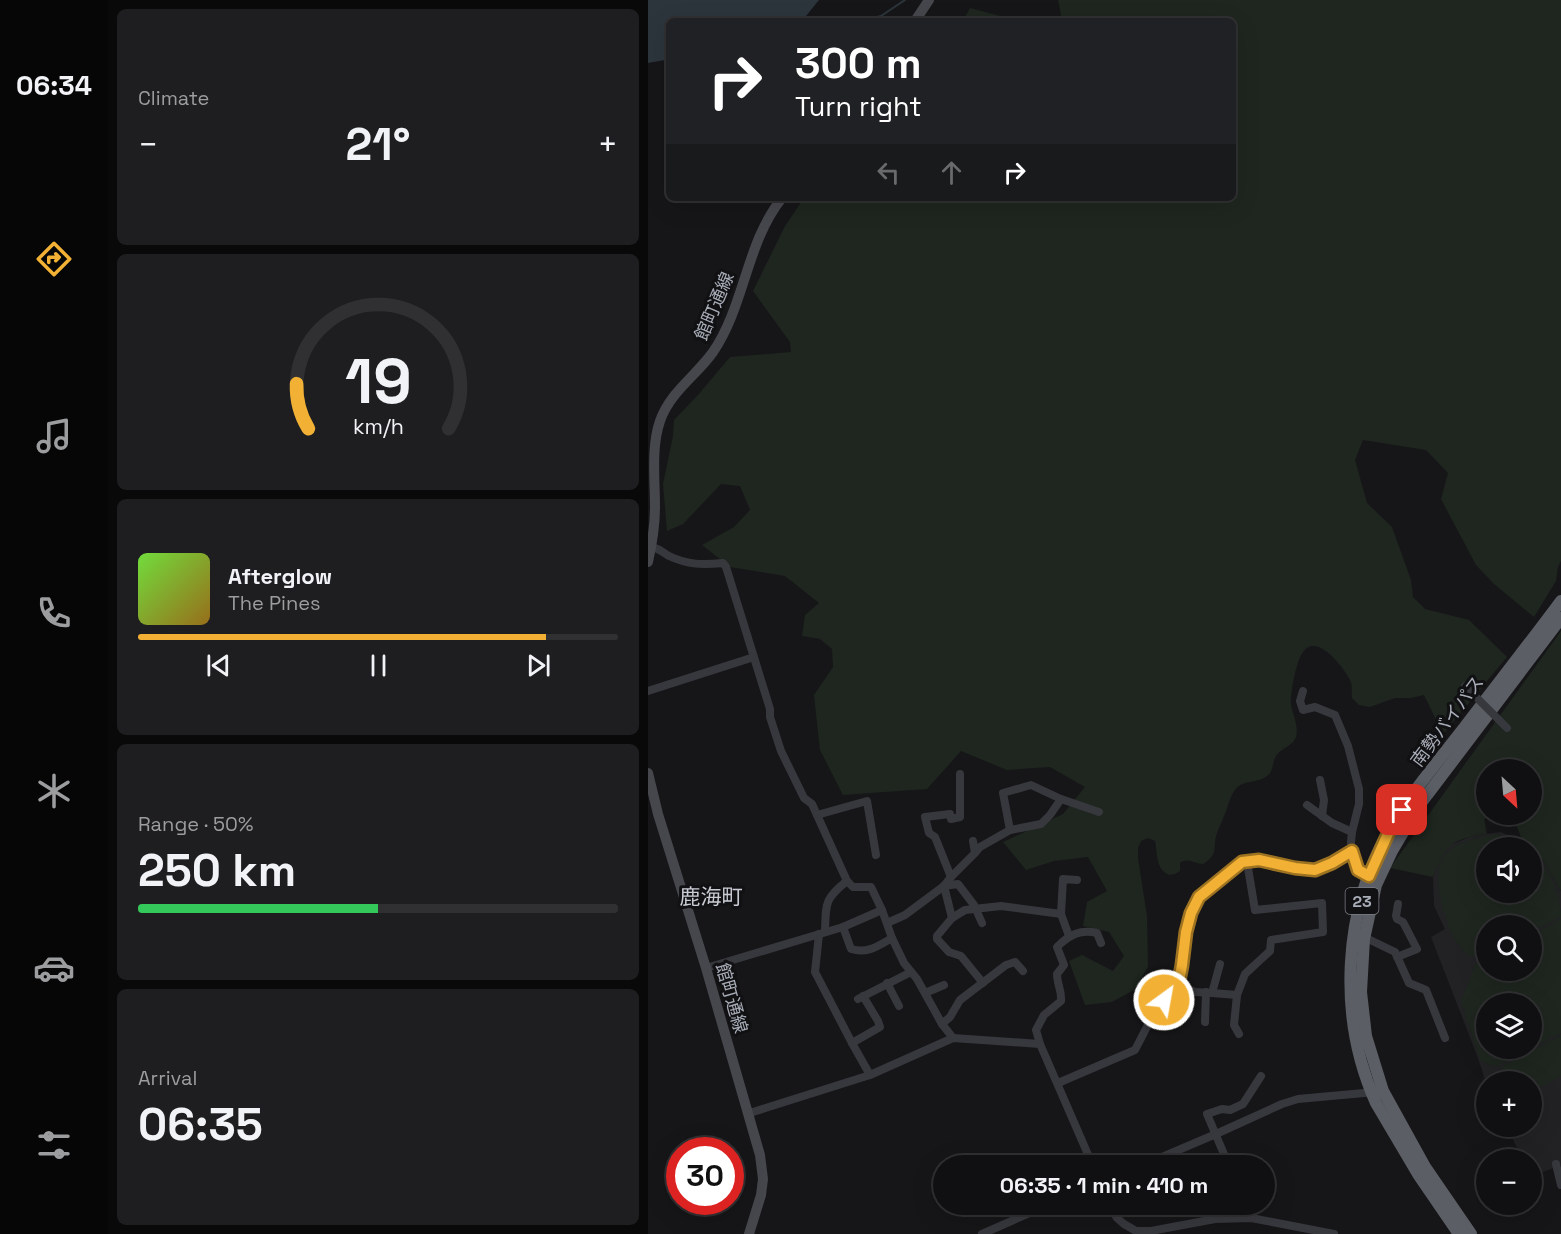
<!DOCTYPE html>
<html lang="en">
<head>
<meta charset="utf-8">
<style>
  :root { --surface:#101012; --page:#1e1e20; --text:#f1f3f6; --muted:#9c9d9f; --line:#303032; --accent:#f2b134 }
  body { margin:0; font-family:"Space Grotesk","Noto Sans JP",sans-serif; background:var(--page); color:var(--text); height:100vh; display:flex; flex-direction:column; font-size:22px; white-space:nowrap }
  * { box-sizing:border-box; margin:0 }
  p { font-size:20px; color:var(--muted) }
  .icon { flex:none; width:33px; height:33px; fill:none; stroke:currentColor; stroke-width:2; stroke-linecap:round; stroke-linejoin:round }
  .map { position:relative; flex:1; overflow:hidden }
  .side { display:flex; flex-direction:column; gap:9px; padding:9px; background:#09090a; width:540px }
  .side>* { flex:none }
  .top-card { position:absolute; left:18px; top:18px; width:570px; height:183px; border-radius:9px; box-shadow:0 6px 24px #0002,0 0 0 2px var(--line); background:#202124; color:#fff; overflow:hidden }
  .needle { width:39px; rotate:154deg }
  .tools { position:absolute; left:828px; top:759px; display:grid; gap:12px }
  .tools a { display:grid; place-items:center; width:66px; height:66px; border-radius:50%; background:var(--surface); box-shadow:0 6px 24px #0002,0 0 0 2px var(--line); font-size:30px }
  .speed { position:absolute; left:18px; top:1137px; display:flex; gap:12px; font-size:30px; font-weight:700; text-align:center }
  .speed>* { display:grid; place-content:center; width:78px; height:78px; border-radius:50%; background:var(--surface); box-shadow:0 6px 24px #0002,0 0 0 2px var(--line); line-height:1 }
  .speed .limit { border:9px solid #d22; background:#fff; color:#111 }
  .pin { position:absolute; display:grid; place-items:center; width:51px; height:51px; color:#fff; margin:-26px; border-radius:12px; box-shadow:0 3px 9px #0006 }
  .me { position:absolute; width:66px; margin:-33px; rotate:32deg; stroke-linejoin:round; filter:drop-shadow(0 0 4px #0008) }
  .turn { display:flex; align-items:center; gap:21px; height:126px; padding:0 30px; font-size:27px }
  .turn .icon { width:78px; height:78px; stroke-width:2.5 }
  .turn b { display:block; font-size:42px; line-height:51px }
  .lanes { display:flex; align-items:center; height:57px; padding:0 30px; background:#0003; justify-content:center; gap:30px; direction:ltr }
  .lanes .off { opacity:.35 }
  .big { font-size:45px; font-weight:700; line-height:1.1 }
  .side .widget { flex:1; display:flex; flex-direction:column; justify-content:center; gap:9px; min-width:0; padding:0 21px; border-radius:9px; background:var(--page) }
  .side .dial { align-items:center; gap:0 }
  .dial svg { height:156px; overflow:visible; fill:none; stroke:var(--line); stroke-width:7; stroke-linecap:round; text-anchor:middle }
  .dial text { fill:var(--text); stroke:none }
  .song { display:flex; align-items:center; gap:18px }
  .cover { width:72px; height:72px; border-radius:9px; background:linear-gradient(135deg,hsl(100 70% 55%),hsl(40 70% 35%)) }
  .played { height:6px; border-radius:3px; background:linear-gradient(90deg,var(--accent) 85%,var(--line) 85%) }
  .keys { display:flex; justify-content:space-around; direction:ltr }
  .heat { display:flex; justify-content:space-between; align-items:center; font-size:33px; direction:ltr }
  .charge { height:9px; border-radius:4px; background:linear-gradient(90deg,#34c759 50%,var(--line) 0) }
  .trip { position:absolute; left:285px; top:1155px; width:342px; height:60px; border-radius:30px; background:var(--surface); box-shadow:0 6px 24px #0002,0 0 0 2px var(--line); font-weight:700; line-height:60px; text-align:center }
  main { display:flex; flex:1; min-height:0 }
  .tabs { display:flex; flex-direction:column; width:108px; justify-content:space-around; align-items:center; background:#060607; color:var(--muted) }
  .tabs .icon { width:42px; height:42px }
  .tabs .selected { color:var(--accent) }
  .tabs b { font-size:27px; color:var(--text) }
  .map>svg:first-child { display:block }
  .built { fill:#222225; fill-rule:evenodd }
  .green { fill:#1e261f }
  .water { fill:#2c353c }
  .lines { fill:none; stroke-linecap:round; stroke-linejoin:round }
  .stream { stroke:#2c353c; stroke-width:2 }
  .minor { stroke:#37383d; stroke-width:8 }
  .secondary { stroke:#45474d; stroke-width:10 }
  .trunk { stroke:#5b5e65; stroke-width:12 }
  .minor-bridge { stroke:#37383d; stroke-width:8 }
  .route-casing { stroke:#9d7322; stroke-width:15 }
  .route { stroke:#f2b134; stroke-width:10 }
  .labels { text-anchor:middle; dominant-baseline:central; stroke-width:6; stroke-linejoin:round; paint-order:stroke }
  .shield { fill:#111113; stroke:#7b7e86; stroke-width:1.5 }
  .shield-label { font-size:16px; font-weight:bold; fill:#a8adb8 }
  .street-label { font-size:18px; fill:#a8adb8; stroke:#111113 }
  .quarter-label { font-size:21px; fill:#c9ccd4; stroke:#111113 }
</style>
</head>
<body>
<main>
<nav class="tabs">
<b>06:34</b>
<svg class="icon selected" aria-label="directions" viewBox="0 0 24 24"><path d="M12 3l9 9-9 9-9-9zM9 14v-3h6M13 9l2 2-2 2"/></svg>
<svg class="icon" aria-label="music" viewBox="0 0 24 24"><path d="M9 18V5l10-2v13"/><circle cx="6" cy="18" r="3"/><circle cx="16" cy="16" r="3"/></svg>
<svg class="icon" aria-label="phone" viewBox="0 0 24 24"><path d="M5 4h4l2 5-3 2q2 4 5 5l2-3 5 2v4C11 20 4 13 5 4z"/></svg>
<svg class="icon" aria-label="climate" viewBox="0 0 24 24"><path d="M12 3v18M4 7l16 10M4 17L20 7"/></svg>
<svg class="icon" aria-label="car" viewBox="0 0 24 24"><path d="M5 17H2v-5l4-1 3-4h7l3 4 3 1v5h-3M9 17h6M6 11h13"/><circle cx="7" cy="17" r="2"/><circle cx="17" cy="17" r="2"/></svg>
<svg class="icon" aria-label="filters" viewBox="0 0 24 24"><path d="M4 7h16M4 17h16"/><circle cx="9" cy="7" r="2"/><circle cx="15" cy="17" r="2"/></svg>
</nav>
<section class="side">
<div class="widget"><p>Climate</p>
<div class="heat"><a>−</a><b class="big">21°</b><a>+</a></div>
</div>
<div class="widget dial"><svg viewBox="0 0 100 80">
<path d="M14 69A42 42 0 1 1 86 69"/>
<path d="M14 69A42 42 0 0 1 8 46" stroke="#f2b134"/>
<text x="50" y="56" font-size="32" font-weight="700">19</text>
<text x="50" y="72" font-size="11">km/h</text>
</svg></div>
<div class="widget">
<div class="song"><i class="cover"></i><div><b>Afterglow</b><p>The Pines</p></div></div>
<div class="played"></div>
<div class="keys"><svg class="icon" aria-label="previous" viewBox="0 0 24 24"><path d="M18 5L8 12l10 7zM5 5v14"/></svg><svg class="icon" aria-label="pause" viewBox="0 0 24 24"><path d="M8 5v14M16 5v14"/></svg><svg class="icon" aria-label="next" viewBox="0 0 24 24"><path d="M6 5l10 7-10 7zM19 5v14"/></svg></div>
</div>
<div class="widget"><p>Range · 50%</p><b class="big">250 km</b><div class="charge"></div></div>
<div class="widget"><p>Arrival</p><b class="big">06:35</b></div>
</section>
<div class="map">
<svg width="913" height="1234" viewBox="0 0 913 1234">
  <rect width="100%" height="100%" fill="#161618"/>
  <path class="built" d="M853,832L875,842L881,847L838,848V892H884V849L894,859L913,891V1165L890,1174L884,1167V1160L876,1159L874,1158L859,1127L884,1126V1082L838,1083L830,1058L783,937L797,929L786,906L785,877L792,858L802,845L824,836ZM838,926H884V970H838ZM838,1004H884V1048H838Z"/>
  <g class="green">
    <path d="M410,0H913V561L910,567L908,581L886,617L846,584L828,565L793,499L800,473L778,450L715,440L707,460L719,503L744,527L763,580L765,597L777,609L821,620L859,657L795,734L776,695L763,698H747L722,707L711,705L704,698C703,691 705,686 702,680C696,668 669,632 655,652C648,661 642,694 643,705C645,715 651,727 648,737C645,746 633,748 628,756C624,762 626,771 619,776C609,784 595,779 587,790C581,798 580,808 576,816C574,822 571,827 569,833C564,846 572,854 555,864C546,864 540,857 532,863V871L527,874L521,875C507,868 510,855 507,841L500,838L493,841L490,848V858L499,916L500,967L486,990L464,1002L437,1005L421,961L434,955L465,971L476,956L461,932L435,926L439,902L459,891L440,857L406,861L378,870L355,842L415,814L437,787L402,767L359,770L313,751L279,789L195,795L172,750L166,695L185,667L184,649L172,639L154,636L157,615L171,603L137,576L82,567L54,545L86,527L102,510L92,486L73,484L35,524L19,531L15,484L25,436L26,420L50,395L82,357L143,352L142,342L105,291L137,226L156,198H585V21H412L414,20Z"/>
    <polygon points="322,8 371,21 315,21"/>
    <path d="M913,631V891L894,859L884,849V848L881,847L875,842L864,815L884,814V770H838V814L848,815L836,819L839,834C805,838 797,845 785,877L742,868Z"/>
    <path d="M850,834L876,847L838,848V892H884V854C901,868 913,894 913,917L884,932V926H838V955C835,957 829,958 825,957C801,950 783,881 793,861C803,841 831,837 850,834Z"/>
    <polygon points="913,919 913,1033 884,1048 884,1004 838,1004 838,1048 883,1049 850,1066 841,1065 832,1060 813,1001 827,965 838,959 838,970 884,970 884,935"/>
    <polygon points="913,1035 913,1076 884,1092 884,1082 861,1081 854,1067"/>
  </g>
  <polygon class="water" points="0,0 171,0 154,21 21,21 21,58 17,60 0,63"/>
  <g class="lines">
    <polyline class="stream" points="214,21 233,16 257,0"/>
    <g class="minor">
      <path d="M3,547C11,548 14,552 21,556C40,565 55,565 75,563L78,567L122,709V717L133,751L156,798L164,804L199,881L205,887H223L234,910L244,938L256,963L269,979L294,1024L305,1038"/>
      <polyline points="0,691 106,657"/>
      <polyline points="655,691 652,701 655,710 667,707 687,715 700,746 711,789 711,804 704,832 703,842 703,851 710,870 721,876"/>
      <polyline points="672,780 676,800 674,816"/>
      <polyline points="659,805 684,823 704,832"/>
      <polyline points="169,815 219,801 228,855"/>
      <polyline points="362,830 355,793 383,785 413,799"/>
      <polyline points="327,853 332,847 362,830 393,824 402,815 413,799 451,812"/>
      <polyline points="303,877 287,837 281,833 277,817 302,814 303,819 312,817 312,774"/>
      <polyline points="296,886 310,884 326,905 334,923"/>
      <polyline points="296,886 304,918"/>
      <polyline points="239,923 257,915 296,886 303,877 327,853 325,841"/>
      <path d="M195,927L203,949C220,954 230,946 244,938"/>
      <path d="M177,932C178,904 176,899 199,881"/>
      <polyline points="171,934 167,972 204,1043"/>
      <polyline points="421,936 413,914 415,879 429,880"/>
      <polyline points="716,937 747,952 761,983 778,990 797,1038"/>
      <polyline points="749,957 769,949 755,922 749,919 748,916 750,904"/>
      <polyline points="572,964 564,993 589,995"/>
      <polyline points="58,968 195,927 234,910"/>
      <polyline points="239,983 251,1006"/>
      <polyline points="335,983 313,956 301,952 289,939 289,936 304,918 317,910 353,906 413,914"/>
      <polyline points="529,984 547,992 564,993"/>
      <polyline points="277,993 296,985"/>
      <polyline points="215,996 230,1021 232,1027 204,1043 222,1075"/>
      <polyline points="210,999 263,972"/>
      <polyline points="557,1022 558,992"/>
      <polyline points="294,1024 302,1017 312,1000 358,965 367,962 375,971"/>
      <polyline points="591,1034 586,1025 589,995 597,974 622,951 623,940 675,932 674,903 607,910 599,862"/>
      <path d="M392,1044L388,1030L396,1015L413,1001C414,991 409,984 409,974L416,965L409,947C421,935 432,929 449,933L453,943"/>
      <polyline points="410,1083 487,1050 504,1017 531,981 534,965 538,932 543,913 551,897 594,863 611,860 647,868 667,869 684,863 703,851"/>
      <polyline points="100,1112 105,1112 222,1075 305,1038 392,1044 445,1166"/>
      <polyline points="908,1164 913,1185"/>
      <polyline points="493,1166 568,1134 634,1104 650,1099 727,1092"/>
      <polyline points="581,1166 559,1114 574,1109 582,1110 595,1104 613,1076"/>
      <polyline points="461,1204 469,1218 476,1224 488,1231 503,1231 567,1219 603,1218 686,1234"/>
      <polyline points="597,1204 603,1218"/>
      <polyline points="334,1234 402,1204"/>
    </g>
    <g class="secondary">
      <polyline points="267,21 281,0"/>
      <path d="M0,562C4,544 7,526 7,507C7,479 3,447 12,421C22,392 48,376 65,352C97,305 98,243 134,198"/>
      <polyline points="0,773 10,814 58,968 112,1155 115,1179 113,1195 101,1234"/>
    </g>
    <g class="trunk">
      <path d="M811,1234L770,1174L728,1103C689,1016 695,909 743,827C764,792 791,760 816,728C848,686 881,644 913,601"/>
      <polyline points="823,1234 777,1167 735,1091 718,1036 713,992 716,939 728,885 744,851 770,807 913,618"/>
    </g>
    <polyline class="minor-bridge" points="817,686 859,728"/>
  </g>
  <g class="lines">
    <defs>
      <polyline id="route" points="516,1000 531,981 534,965 538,932 543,913 551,897 594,862 611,860 647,868 667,870 684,863 704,851 710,870 721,876 743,827 754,810"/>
    </defs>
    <use href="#route" class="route-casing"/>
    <use href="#route" class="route"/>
  </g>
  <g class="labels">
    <rect class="shield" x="697.5" y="888" width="33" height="26" rx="4.5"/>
    <g class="shield-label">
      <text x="714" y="901">23</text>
    </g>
    <g class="street-label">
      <text transform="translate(66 306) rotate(-67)">館町通線</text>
      <text transform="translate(799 721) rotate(-53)">南勢バイパス</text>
      <text transform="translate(84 998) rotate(74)">館町通線</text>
    </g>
    <g class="quarter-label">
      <text x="63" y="896">鹿海町</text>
    </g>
  </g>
</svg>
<div class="tools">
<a><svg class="needle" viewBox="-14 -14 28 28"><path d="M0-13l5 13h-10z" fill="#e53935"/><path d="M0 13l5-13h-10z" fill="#9c9d9f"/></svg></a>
<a><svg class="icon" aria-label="sound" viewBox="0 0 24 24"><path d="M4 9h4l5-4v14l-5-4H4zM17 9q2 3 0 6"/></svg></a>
<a><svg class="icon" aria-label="search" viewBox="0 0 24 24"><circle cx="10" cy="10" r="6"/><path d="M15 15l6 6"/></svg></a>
<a><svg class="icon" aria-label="layers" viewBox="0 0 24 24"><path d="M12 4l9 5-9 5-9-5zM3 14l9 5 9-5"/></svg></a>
<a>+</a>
<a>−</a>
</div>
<div class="speed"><div class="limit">30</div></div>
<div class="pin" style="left:754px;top:810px;background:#d93025"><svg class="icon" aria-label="arrive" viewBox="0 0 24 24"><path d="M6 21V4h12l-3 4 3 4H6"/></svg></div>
<svg class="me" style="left:516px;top:1000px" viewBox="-20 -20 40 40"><circle r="17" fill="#f2b134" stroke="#fff" stroke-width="3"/><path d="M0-11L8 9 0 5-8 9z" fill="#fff"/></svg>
<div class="trip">06:35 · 1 min · 410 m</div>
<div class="top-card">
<div class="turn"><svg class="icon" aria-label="right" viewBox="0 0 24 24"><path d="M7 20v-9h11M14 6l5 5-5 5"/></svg><div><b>300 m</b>Turn right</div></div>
<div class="lanes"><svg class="icon off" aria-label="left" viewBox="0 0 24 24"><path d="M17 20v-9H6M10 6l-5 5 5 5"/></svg><svg class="icon off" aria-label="ahead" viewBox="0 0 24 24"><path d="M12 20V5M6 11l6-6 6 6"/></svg><svg class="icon" aria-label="right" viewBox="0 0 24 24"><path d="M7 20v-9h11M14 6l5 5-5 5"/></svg></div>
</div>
</div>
</main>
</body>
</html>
